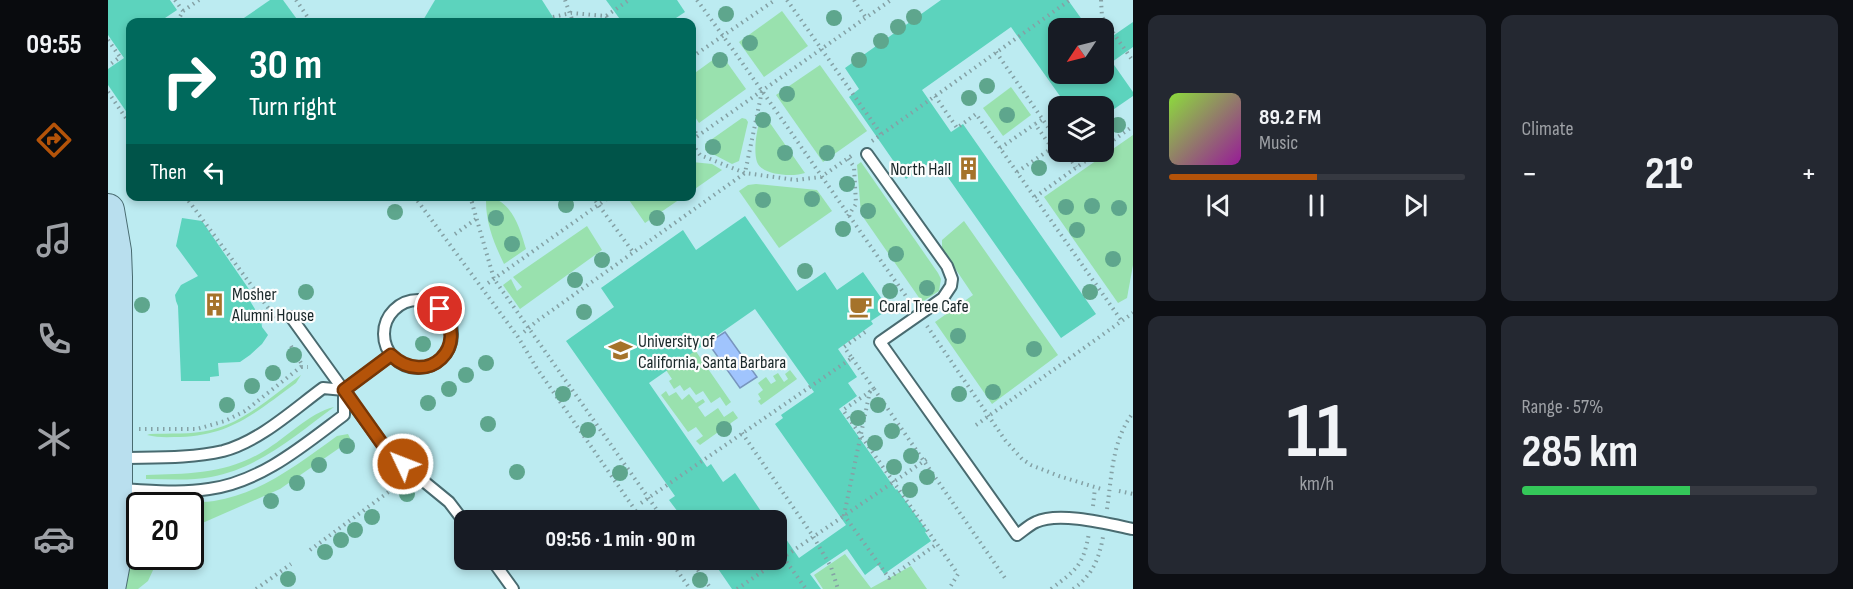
<!DOCTYPE html>
<html lang="en">
<head>
<meta charset="utf-8">
<style>
  :root { --surface:#171b24; --page:#242831; --text:#f1f3f6; --muted:#9ea1a6; --line:#363941; --accent:#b45309 }
  body { margin:0; font-family:"Sofia Sans Condensed",sans-serif; background:var(--page); color:var(--text); height:100vh; display:flex; flex-direction:column; font-size:22px; white-space:nowrap }
  * { box-sizing:border-box; margin:0 }
  p { font-size:20px; color:var(--muted) }
  .icon { flex:none; width:33px; height:33px; fill:none; stroke:currentColor; stroke-width:2; stroke-linecap:round; stroke-linejoin:round }
  .map { position:relative; flex:1; overflow:hidden }
  .details { display:flex; flex-direction:column; gap:15px; padding:15px; background:#0d0f14; width:720px }
  .details>* { flex:none }
  .guide { position:absolute; left:18px; top:18px; width:570px; height:183px; border-radius:12px; box-shadow:0 3px 9px #0003; background:#00695c; color:#fff; overflow:hidden }
  .needle { width:39px; rotate:235deg }
  .fabs { position:absolute; left:940px; top:18px; display:grid; gap:12px }
  .fabs a { display:grid; place-items:center; width:66px; height:66px; border-radius:12px; background:var(--surface); box-shadow:0 3px 9px #0003; font-size:30px }
  .speed { position:absolute; left:18px; top:492px; display:flex; gap:12px; font-size:30px; font-weight:700; text-align:center }
  .speed>* { display:grid; place-content:center; width:78px; height:78px; border-radius:50%; background:var(--surface); box-shadow:0 3px 9px #0003; line-height:1 }
  .speed .limit { border:3px solid #111; border-radius:9px; background:#fff; color:#111 }
  .pin { position:absolute; display:grid; place-items:center; width:51px; height:51px; color:#fff; margin:-26px; border:3px solid #fff; border-radius:50%; box-shadow:0 2px 6px #0007 }
  .me { position:absolute; width:66px; margin:-33px; rotate:313deg; stroke-linejoin:round; filter:drop-shadow(0 0 4px #0008) }
  .turn { display:flex; align-items:center; gap:21px; height:126px; padding:0 24px; font-size:27px }
  .turn .icon { width:78px; height:78px; stroke-width:2.5 }
  .turn b { display:block; font-size:42px; line-height:51px }
  .then { display:flex; align-items:center; height:57px; padding:0 24px; background:#0003; gap:12px; font-size:22px }
  .big { font-size:45px; font-weight:700; line-height:1.1 }
  .details .card { flex:1; display:flex; flex-direction:column; justify-content:center; gap:9px; min-width:0; padding:0 21px; border-radius:12px; background:var(--page) }
  .details .dial { align-items:center; gap:0 }
  .dial b { font-size:78px; line-height:1 }
  .song { display:flex; align-items:center; gap:18px }
  .cover { width:72px; height:72px; border-radius:9px; background:linear-gradient(135deg,hsl(90 70% 55%),hsl(300 70% 35%)) }
  .played { height:6px; border-radius:3px; background:linear-gradient(90deg,var(--accent) 50%,var(--line) 50%) }
  .keys { display:flex; justify-content:space-around; direction:ltr }
  .heat { display:flex; justify-content:space-between; align-items:center; font-size:33px; direction:ltr }
  .charge { height:9px; border-radius:4px; background:linear-gradient(90deg,#34c759 57%,var(--line) 0) }
  .details .tiles { flex:1; display:grid; gap:15px; grid-template-columns:repeat(2,1fr) }
  .trip { position:absolute; left:346px; top:510px; width:333px; height:60px; border-radius:12px; background:var(--surface); box-shadow:0 3px 9px #0003; font-weight:700; line-height:60px; text-align:center }
  main { display:flex; flex:1; min-height:0 }
  .tabs { display:flex; flex-direction:column; width:108px; justify-content:space-around; align-items:center; background:#090b0e; color:var(--muted) }
  .tabs .icon { width:42px; height:42px }
  .tabs .selected { color:var(--accent) }
  .tabs b { font-size:27px; color:var(--text) }
  .map>svg:first-child { display:block }
  .built { fill:#bcebf1; fill-rule:evenodd }
  .green { fill:#99e1ae }
  .water { fill:#a0c4fd; stroke:#7895be; stroke-width:1.5 }
  .building { fill:#5cd3bd }
  .lines { fill:none; stroke-linecap:round; stroke-linejoin:round }
  .service-casing { stroke:#496b70; stroke-width:14 }
  .secondary-casing { stroke:#496b70; stroke-width:34 }
  .path { stroke:#84a1a5; stroke-width:4; stroke-dasharray:1.5 4.5; stroke-linecap:butt }
  .service { stroke:#fff; stroke-width:10 }
  .secondary { stroke:#b9dfee; stroke-width:32 }
  .tree { fill:#5ea68d }
  .route-casing { stroke:#753606; stroke-width:15 }
  .route { stroke:#b45309; stroke-width:10 }
  .labels { text-anchor:middle; dominant-baseline:central; stroke-width:4.5; stroke-linejoin:round; paint-order:stroke }
  .poi-label { font-size:18px; fill:#1a282a; stroke:#fdfdfd; text-anchor:start }
</style>
</head>
<body>
<main>
<nav class="tabs">
<b>09:55</b>
<svg class="icon selected" aria-label="directions" viewBox="0 0 24 24"><path d="M12 3l9 9-9 9-9-9zM9 14v-3h6M13 9l2 2-2 2"/></svg>
<svg class="icon" aria-label="music" viewBox="0 0 24 24"><path d="M9 18V5l10-2v13"/><circle cx="6" cy="18" r="3"/><circle cx="16" cy="16" r="3"/></svg>
<svg class="icon" aria-label="phone" viewBox="0 0 24 24"><path d="M5 4h4l2 5-3 2q2 4 5 5l2-3 5 2v4C11 20 4 13 5 4z"/></svg>
<svg class="icon" aria-label="climate" viewBox="0 0 24 24"><path d="M12 3v18M4 7l16 10M4 17L20 7"/></svg>
<svg class="icon" aria-label="car" viewBox="0 0 24 24"><path d="M5 17H2v-5l4-1 3-4h7l3 4 3 1v5h-3M9 17h6M6 11h13"/><circle cx="7" cy="17" r="2"/><circle cx="17" cy="17" r="2"/></svg>
</nav>
<div class="map">
<svg width="1025" height="589" viewBox="0 0 1025 589">
  <rect width="100%" height="100%" fill="#d1f8fd"/>
  <path class="built" d="M0,0H1025V589H0ZM22,22H584V196H22ZM951,28H996V74H951ZM951,106H996V152H951ZM32,506H82V556H32ZM357,520H669V560H357Z"/>
  <g class="green">
    <polygon points="674,11 700,46 656,77 631,42"/>
    <polygon points="613,54 638,89 591,123 584,112 584,75"/>
    <polygon points="712,65 759,131 715,162 668,95"/>
    <polygon points="903,87 923,115 895,136 875,108"/>
    <path d="M654,115L657,116L697,173C686,177 654,176 649,162C645,151 649,125 654,115Z"/>
    <polygon points="634,118 638,119 640,122 631,161 624,164 597,150 597,144"/>
    <polygon points="1025,135 1025,265 1019,298 1010,303 936,197"/>
    <polygon points="584,162 604,164 614,170 584,191"/>
    <polygon points="753,162 830,273 833,279 831,291 814,302 753,214 749,165"/>
    <polygon points="648,184 709,190 724,211 671,248 631,191 640,185"/>
    <path d="M382,197C405,203 412,229 418,249L396,264C386,243 378,224 378,201Z"/>
    <polygon points="526,197 526,196 575,197 537,223 521,200"/>
    <polygon points="856,221 950,355 884,404 827,322 865,295 834,249 834,240"/>
    <polygon points="479,226 494,250 412,309 395,285 403,279 409,291 414,287 405,277"/>
    <polygon points="587,350 623,402 618,406 612,397 603,403 595,391 588,395 582,387 576,391 572,385 566,389 561,381 564,379 558,370"/>
    <polygon points="682,370 689,379 653,405 650,401 653,399 650,394 655,390 650,383 658,377 663,384 668,381 665,376 670,373 676,382 680,379 677,374"/>
    <path d="M193,375L188,383C148,412 124,435 72,437C61,437 50,438 39,435L42,434C62,433 83,435 103,430C137,422 165,395 193,375Z"/>
    <polygon points="558,391 561,396 568,392 574,400 581,394 588,403 595,399 597,402 590,407 597,417 610,408 616,417 625,411 630,418 592,445 588,441 595,436 588,427 580,432 553,395"/>
    <path d="M226,407C188,435 151,468 103,477C82,481 60,479 38,479V475C80,474 119,474 156,451C178,438 201,413 226,407Z"/>
    <path d="M240,434L243,440L172,489L83,528L82,506L40,505C61,500 84,504 106,501C154,493 190,464 229,436Z"/>
    <polygon points="31,511 32,556 51,557 40,581 30,589 15,589 23,525"/>
    <polygon points="737,554 763,588 803,566 819,589 715,589 706,575"/>
  </g>
  <polygon class="water" points="617,332 649,377 632,388 600,343"/>
  <g class="building">
    <polygon points="0,0 62,0 69,10 51,22 22,22 22,117 0,85 0,69 16,58 0,35"/>
    <polygon points="162,0 175,0 191,22 130,22"/>
    <polygon points="327,0 434,0 448,22 314,22"/>
    <polygon points="498,0 569,0 577,12 562,22 514,22"/>
    <polygon points="833,0 960,0 980,28 951,28 951,74 996,74 996,42 1025,22 1025,47 1004,62 1025,92 1025,96 996,116 996,106 959,106 903,27 814,90 843,132 855,124 988,314 953,338 827,159 798,179 741,97 751,89 737,68"/>
    <polygon points="637,216 689,291 717,272 729,290 755,272 781,309 763,321 765,324 730,349 749,377 740,383 749,396 731,409 788,490 789,489 819,531 817,532 823,541 776,574 770,565 757,575 739,549 702,574 713,589 624,589 604,560 669,560 669,526 691,558 738,525 667,424 675,418 673,415 706,392 647,309 541,383 599,467 603,464 615,482 627,473 659,520 576,520 561,500 567,496 458,341 506,307 493,288 575,230 588,250"/>
    <polygon points="74,218 94,221 147,298 142,301 153,319 154,327 160,335 154,344 142,355 132,362 110,363 111,376 102,377 102,381 73,381 70,306 68,301 67,295 73,285 90,276 68,246"/>
  </g>
  <g class="lines">
    <defs>
      <g id="service">
        <path d="M759,154L839,266L844,279L843,286L835,298L772,342L909,535C915,531 921,525 928,522C951,511 1001,524 1025,529"/>
        <circle cx="310" cy="334" r="34"/>
        <polyline points="183,317 280,452 341,502 357,523"/>
        <path d="M9,458C44,457 81,459 115,451C152,441 185,410 215,388L236,390L283,355"/>
        <path d="M9,489C40,490 71,494 101,489C153,482 196,445 236,415V390"/>
        <polyline points="384,560 405,589"/>
      </g>
      <polyline id="secondary" points="0,210 7,251 8,277 8,552 1,589"/>
    </defs>
    <use href="#service" class="service-casing"/>
    <use href="#secondary" class="secondary-casing"/>
    <g class="path">
      <polyline points="67,0 75,11 69,22"/>
      <polyline points="188,0 203,22"/>
      <polyline points="457,0 465,22"/>
      <path d="M589,0C662,100 731,203 803,303"/>
      <polyline points="679,0 773,134"/>
      <polyline points="746,0 758,18"/>
      <polyline points="993,0 994,17 1025,61"/>
      <polyline points="75,11 91,0"/>
      <polyline points="498,16 505,22"/>
      <polyline points="445,17 463,13 498,16 521,0"/>
      <polyline points="0,40 12,57 0,66"/>
      <polyline points="888,52 951,143"/>
      <polyline points="584,57 667,0"/>
      <polyline points="0,92 22,124"/>
      <polyline points="827,96 849,128 868,114 1013,320"/>
      <polyline points="584,127 590,136"/>
      <polyline points="584,140 783,0"/>
      <polyline points="764,141 962,0"/>
      <polyline points="584,144 592,155 637,173 688,180 713,177 746,154"/>
      <polyline points="996,147 1025,126"/>
      <polyline points="892,148 927,124"/>
      <polyline points="957,152 968,167"/>
      <polyline points="909,172 944,148 927,124 935,119"/>
      <polyline points="77,196 161,309 167,319"/>
      <polyline points="306,196 410,337 428,367 534,520"/>
      <polyline points="362,196 386,279 556,520"/>
      <polyline points="484,196 525,252"/>
      <polyline points="927,197 990,152"/>
      <polyline points="364,201 373,196"/>
      <polyline points="740,216 748,204 746,167 740,158"/>
      <polyline points="347,234 368,219"/>
      <polyline points="380,283 503,196"/>
      <polyline points="819,326 897,440 914,459 923,465 951,476 993,489"/>
      <polyline points="416,332 429,321 637,173 654,91"/>
      <polyline points="183,346 193,363 193,367 200,367"/>
      <polyline points="744,358 766,389 735,410 850,574 841,589"/>
      <polyline points="766,389 899,581"/>
      <polyline points="762,391 736,515 781,578 829,544"/>
      <polyline points="868,425 1025,313"/>
      <polyline points="31,429 89,429 117,421 137,411 194,366"/>
      <polyline points="634,433 705,536 723,567 730,589"/>
      <polyline points="1011,491 1025,494"/>
      <polyline points="533,503 744,358 736,347 760,330"/>
      <polyline points="985,506 987,488"/>
      <path d="M999,509C1004,475 1004,440 1025,413"/>
      <polyline points="509,520 518,514"/>
      <polyline points="202,550 294,482"/>
      <polyline points="675,557 698,589"/>
      <polyline points="562,560 582,589"/>
      <polyline points="583,560 603,589"/>
      <polyline points="148,589 183,564"/>
      <polyline points="629,589 819,459"/>
      <path d="M943,589C969,569 975,566 981,533"/>
      <path d="M965,589C984,576 991,559 995,537"/>
    </g>
    <use href="#service" class="service"/>
    <use href="#secondary" class="secondary"/>
  </g>
  <g class="tree">
    <circle cx="618" cy="14" r="8"/>
    <circle cx="806" cy="17" r="8"/>
    <circle cx="726" cy="18" r="8"/>
    <circle cx="790" cy="27" r="8"/>
    <circle cx="773" cy="41" r="8"/>
    <circle cx="642" cy="43" r="8"/>
    <circle cx="612" cy="60" r="8"/>
    <circle cx="751" cy="60" r="8"/>
    <circle cx="879" cy="86" r="8"/>
    <circle cx="679" cy="94" r="8"/>
    <circle cx="861" cy="98" r="8"/>
    <circle cx="899" cy="115" r="8"/>
    <circle cx="655" cy="120" r="8"/>
    <circle cx="1010" cy="125" r="8"/>
    <circle cx="605" cy="147" r="8"/>
    <circle cx="677" cy="153" r="8"/>
    <circle cx="719" cy="153" r="8"/>
    <circle cx="931" cy="168" r="8"/>
    <circle cx="739" cy="184" r="8"/>
    <circle cx="704" cy="199" r="8"/>
    <circle cx="655" cy="200" r="8"/>
    <circle cx="458" cy="205" r="8"/>
    <circle cx="984" cy="206" r="8"/>
    <circle cx="958" cy="207" r="8"/>
    <circle cx="1011" cy="208" r="8"/>
    <circle cx="760" cy="211" r="8"/>
    <circle cx="287" cy="212" r="8"/>
    <circle cx="388" cy="218" r="8"/>
    <circle cx="549" cy="218" r="8"/>
    <circle cx="735" cy="229" r="8"/>
    <circle cx="969" cy="230" r="8"/>
    <circle cx="404" cy="244" r="8"/>
    <circle cx="788" cy="254" r="8"/>
    <circle cx="1005" cy="259" r="8"/>
    <circle cx="494" cy="260" r="8"/>
    <circle cx="697" cy="271" r="8"/>
    <circle cx="467" cy="280" r="8"/>
    <circle cx="819" cy="288" r="8"/>
    <circle cx="782" cy="291" r="8"/>
    <circle cx="198" cy="292" r="8"/>
    <circle cx="982" cy="292" r="8"/>
    <circle cx="34" cy="305" r="8"/>
    <circle cx="476" cy="312" r="8"/>
    <circle cx="850" cy="336" r="8"/>
    <circle cx="315" cy="344" r="8"/>
    <circle cx="926" cy="349" r="8"/>
    <circle cx="186" cy="355" r="8"/>
    <circle cx="378" cy="363" r="8"/>
    <circle cx="165" cy="373" r="8"/>
    <circle cx="358" cy="375" r="8"/>
    <circle cx="144" cy="386" r="8"/>
    <circle cx="341" cy="389" r="8"/>
    <circle cx="885" cy="392" r="8"/>
    <circle cx="455" cy="394" r="8"/>
    <circle cx="851" cy="394" r="8"/>
    <circle cx="320" cy="403" r="8"/>
    <circle cx="119" cy="405" r="8"/>
    <circle cx="770" cy="405" r="8"/>
    <circle cx="750" cy="418" r="8"/>
    <circle cx="380" cy="424" r="8"/>
    <circle cx="616" cy="429" r="8"/>
    <circle cx="480" cy="430" r="8"/>
    <circle cx="784" cy="431" r="8"/>
    <circle cx="767" cy="443" r="8"/>
    <circle cx="239" cy="446" r="8"/>
    <circle cx="803" cy="456" r="8"/>
    <circle cx="211" cy="465" r="8"/>
    <circle cx="786" cy="467" r="8"/>
    <circle cx="409" cy="472" r="8"/>
    <circle cx="512" cy="473" r="8"/>
    <circle cx="819" cy="477" r="8"/>
    <circle cx="189" cy="483" r="8"/>
    <circle cx="802" cy="490" r="8"/>
    <circle cx="299" cy="494" r="8"/>
    <circle cx="163" cy="501" r="8"/>
    <circle cx="264" cy="517" r="8"/>
    <circle cx="247" cy="530" r="8"/>
    <circle cx="233" cy="540" r="8"/>
    <circle cx="217" cy="552" r="8"/>
    <circle cx="180" cy="579" r="8"/>
    <circle cx="592" cy="580" r="8"/>
  </g>
  <g class="lines">
    <defs>
      <path id="route" d="M295,464L280,452L236,390L283,355C319,389 364,346 332,309"/>
    </defs>
    <use href="#route" class="route-casing"/>
    <use href="#route" class="route"/>
  </g>
  <defs>
    <symbol id="building-bare" viewBox="-9 -9 18 18"><path d="M-4-6H4V6H1V3H-1V6H-4ZM-2.5-4.3h1.7v1.8h-1.7ZM.8-4.3h1.7v1.8H.8ZM-2.5-1h1.7V.8h-1.7ZM.8-1h1.7V.8H.8Z" fill="#a5732a" stroke="#fdfdfd" stroke-width="2.5" paint-order="stroke"/></symbol>
    <symbol id="cafe-bare" viewBox="-9 -9 18 18"><path d="M-5.5-4.5H6V0H3Q3 3.5 0 3.5H-2.5Q-5.5 3.5-5.5 0ZM3-3.2v2h1.7v-2ZM-6 4.5H4V6H-6Z" fill="#a5732a" stroke="#fdfdfd" stroke-width="2.5" paint-order="stroke"/></symbol>
    <symbol id="university-bare" viewBox="-9 -9 18 18"><path d="M0-5L7-2L0 1L-7-2ZM-4 1L0 2.5L4 1V4Q0 6-4 4Z" fill="#a5732a" stroke="#fdfdfd" stroke-width="2.5" paint-order="stroke"/></symbol>
  </defs>
  <g fill-rule="evenodd">
    <use href="#building-bare" x="844" y="152" width="33" height="33"/>
    <use href="#building-bare" x="90" y="288" width="33" height="33"/>
    <use href="#cafe-bare" x="736" y="290" width="33" height="33"/>
    <use href="#university-bare" x="496" y="334" width="33" height="33"/>
  </g>
  <g class="labels">
    <g class="poi-label">
      <text x="843" y="169" text-anchor="end">North Hall</text>
      <text x="124" y="294">Mosher<tspan x="124" dy="21">Alumni House</tspan></text>
      <text x="771" y="306">Coral Tree Cafe</text>
      <text x="530" y="341">University of<tspan x="530" dy="21">California, Santa Barbara</tspan></text>
    </g>
  </g>
</svg>
<div class="fabs">
<a><svg class="needle" viewBox="-14 -14 28 28"><path d="M0-13l5 13h-10z" fill="#e53935"/><path d="M0 13l5-13h-10z" fill="#9ea1a6"/></svg></a>
<a><svg class="icon" aria-label="layers" viewBox="0 0 24 24"><path d="M12 4l9 5-9 5-9-5zM3 14l9 5 9-5"/></svg></a>
</div>
<div class="speed"><div class="limit">20</div></div>
<div class="pin" style="left:332px;top:309px;background:#d93025"><svg class="icon" aria-label="arrive" viewBox="0 0 24 24"><path d="M6 21V4h12l-3 4 3 4H6"/></svg></div>
<svg class="me" style="left:295px;top:464px" viewBox="-20 -20 40 40"><circle r="17" fill="#b45309" stroke="#fff" stroke-width="3"/><path d="M0-11L8 9 0 5-8 9z" fill="#fff"/></svg>
<div class="trip">09:56 · 1 min · 90 m</div>
<div class="guide">
<div class="turn"><svg class="icon" aria-label="right" viewBox="0 0 24 24"><path d="M7 20v-9h11M14 6l5 5-5 5"/></svg><div><b>30 m</b>Turn right</div></div>
<div class="then">Then<svg class="icon" aria-label="left" viewBox="0 0 24 24"><path d="M17 20v-9H6M10 6l-5 5 5 5"/></svg></div>
</div>
</div>
<section class="details">
<div class="tiles">
<div class="card">
<div class="song"><i class="cover"></i><div><b>89.2 FM</b><p>Music</p></div></div>
<div class="played"></div>
<div class="keys"><svg class="icon" aria-label="previous" viewBox="0 0 24 24"><path d="M18 5L8 12l10 7zM5 5v14"/></svg><svg class="icon" aria-label="pause" viewBox="0 0 24 24"><path d="M8 5v14M16 5v14"/></svg><svg class="icon" aria-label="next" viewBox="0 0 24 24"><path d="M6 5l10 7-10 7zM19 5v14"/></svg></div>
</div>
<div class="card"><p>Climate</p>
<div class="heat"><a>−</a><b class="big">21°</b><a>+</a></div>
</div>
<div class="card dial"><b>11</b><p>km/h</p></div>
<div class="card"><p>Range · 57%</p><b class="big">285 km</b><div class="charge"></div></div>
</div>
</section>
</main>
</body>
</html>
